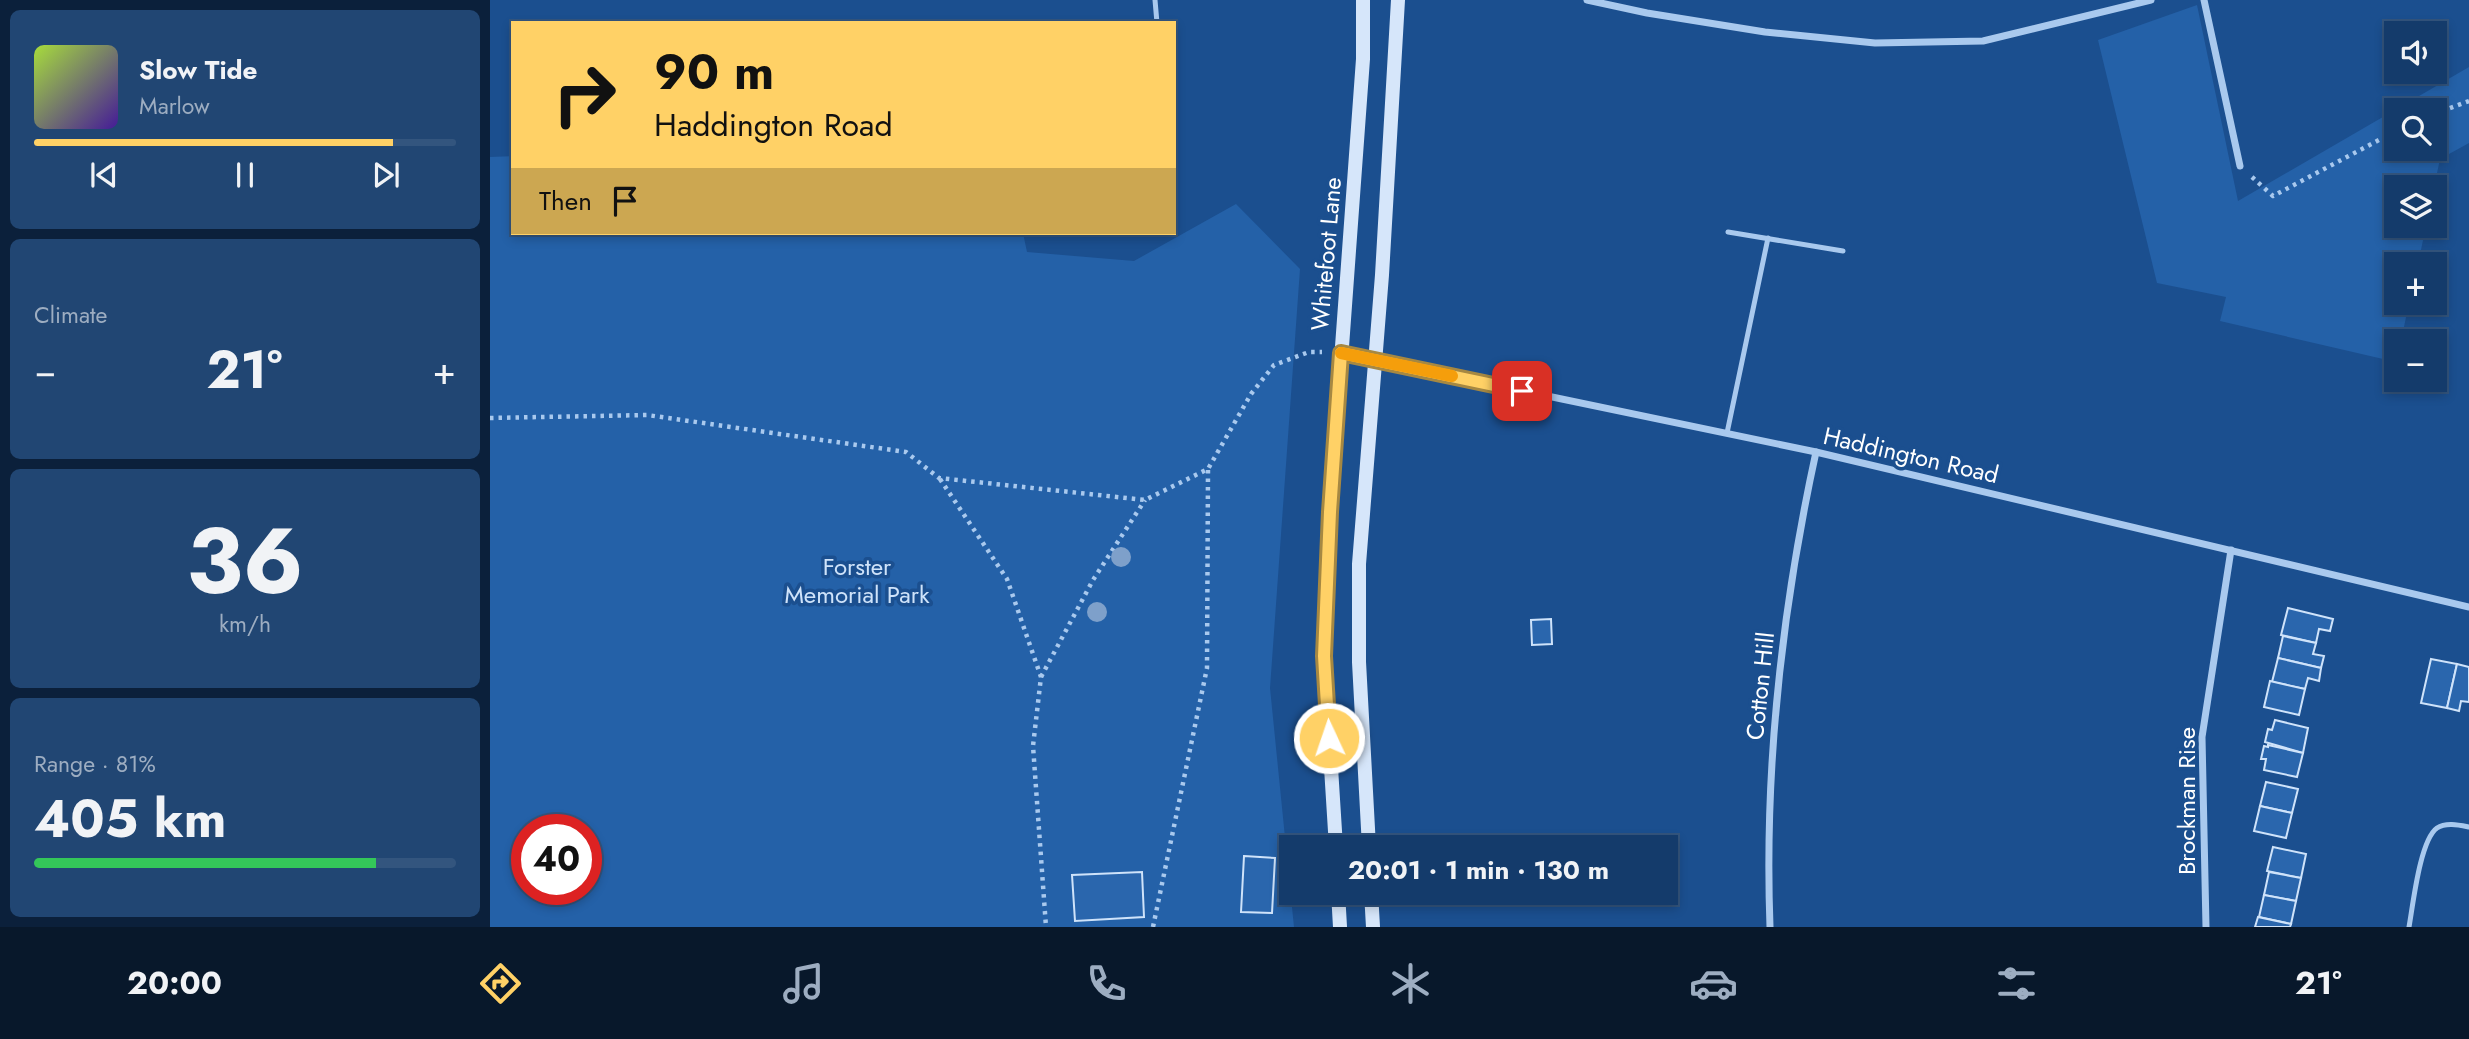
<!DOCTYPE html>
<html lang="en">
<head>
<meta charset="utf-8">
<style>
  :root { --surface:#143b6b; --page:#214673; --text:#f1f3f6; --muted:#9dadc1; --line:#33557e; --accent:#ffd166 }
  body { margin:0; font-family:Jost,sans-serif; background:var(--page); color:var(--text); height:100vh; display:flex; flex-direction:column; font-size:26px; white-space:nowrap }
  * { box-sizing:border-box; margin:0 }
  p { font-size:23px; color:var(--muted) }
  .icon { flex:none; width:38px; height:38px; fill:none; stroke:currentColor; stroke-width:2; stroke-linecap:round; stroke-linejoin:round }
  .map { position:relative; flex:1; overflow:hidden }
  .sheet { display:flex; flex-direction:column; gap:10px; padding:10px; background:#0b203b; width:490px }
  .sheet>* { flex:none }
  .banner { position:absolute; left:21px; top:21px; width:665px; height:214px; border-radius:0px; box-shadow:0 4px 10px #0003,0 0 0 2px var(--line); background:#ffd166; color:#111; overflow:hidden }
  .buttons { position:absolute; left:1894px; top:21px; display:grid; gap:14px }
  .buttons a { display:grid; place-items:center; width:63px; height:63px; border-radius:0px; background:var(--surface); box-shadow:0 4px 10px #0003,0 0 0 2px var(--line); font-size:35px }
  .speed { position:absolute; left:21px; top:814px; display:flex; gap:14px; font-size:35px; font-weight:700; text-align:center }
  .speed>* { display:grid; place-content:center; width:91px; height:91px; border-radius:50%; background:var(--surface); box-shadow:0 4px 10px #0003,0 0 0 2px var(--line); line-height:1 }
  .speed .limit { border:10px solid #d22; background:#fff; color:#111 }
  .pin { position:absolute; display:grid; place-items:center; width:60px; height:60px; color:#fff; margin:-30px; border-radius:14px; box-shadow:0 4px 10px #0006 }
  .me { position:absolute; width:77px; margin:-38px; rotate:357deg; stroke-linejoin:round; filter:drop-shadow(0 0 5px #0008) }
  .turn { display:flex; align-items:center; gap:24px; height:147px; padding:0 28px; font-size:32px }
  .turn .icon { width:91px; height:91px; stroke-width:2.5 }
  .turn b { display:block; font-size:49px; line-height:60px }
  .then { display:flex; align-items:center; height:66px; padding:0 28px; background:#0003; gap:14px; font-size:26px }
  .big { font-size:52px; font-weight:700; line-height:1.1 }
  .sheet .widget { flex:1; display:flex; flex-direction:column; justify-content:center; gap:10px; min-width:0; padding:0 24px; border-radius:10px; background:var(--page) }
  .sheet .dial { align-items:center; gap:0 }
  .dial b { font-size:91px; line-height:1 }
  .song { display:flex; align-items:center; gap:21px }
  .cover { width:84px; height:84px; border-radius:10px; background:linear-gradient(135deg,hsl(80 70% 55%),hsl(260 70% 35%)) }
  .played { height:7px; border-radius:4px; background:linear-gradient(90deg,var(--accent) 85%,var(--line) 85%) }
  .keys { display:flex; justify-content:space-around; direction:ltr }
  .heat { display:flex; justify-content:space-between; align-items:center; font-size:38px; direction:ltr }
  .charge { height:10px; border-radius:5px; background:linear-gradient(90deg,#34c759 81%,var(--line) 0) }
  .trip { position:absolute; left:789px; top:835px; width:399px; height:70px; border-radius:0px; background:var(--surface); box-shadow:0 4px 10px #0003,0 0 0 2px var(--line); font-weight:700; line-height:70px; text-align:center }
  .tabs { display:flex; height:112px; justify-content:space-around; align-items:center; background:#08182b; color:var(--muted) }
  .tabs .icon { width:49px; height:49px }
  .tabs .current { color:var(--accent) }
  .tabs b { font-size:32px; color:var(--text) }
  main { display:flex; flex:1; min-height:0 }
  .map>svg:first-child { display:block }
  .green { fill:#2461a8; fill-rule:evenodd }
  .building { fill:#2a66ad; stroke:#cfe3fa; stroke-width:2 }
  .lines { fill:none; stroke-linecap:round; stroke-linejoin:round }
  .path { stroke:#a9c9ee; stroke-width:4.5; stroke-dasharray:3.5 5; stroke-linecap:butt }
  .lane { stroke:#a9c9ee; stroke-width:5 }
  .street { stroke:#a9c9ee; stroke-width:7 }
  .secondary { stroke:#d6e6fa; stroke-width:14 }
  .tree { fill:#7ea0ca }
  .route-casing { stroke:#a68842; stroke-width:18 }
  .route { stroke:#ffd166; stroke-width:12 }
  .slow { stroke:#f59e0b; stroke-width:12 }
  .labels { text-anchor:middle; dominant-baseline:central; stroke-width:7; stroke-linejoin:round; paint-order:stroke }
  .street-label { font-size:24px; fill:#fff; stroke:#1b4f8f }
  .park-label { font-size:24px; fill:#cfe3fa; stroke:#1b4f8f }
</style>
</head>
<body>
<main>
<section class="sheet">
<div class="widget">
<div class="song"><i class="cover"></i><div><b>Slow Tide</b><p>Marlow</p></div></div>
<div class="played"></div>
<div class="keys"><svg class="icon" aria-label="previous" viewBox="0 0 24 24"><path d="M18 5L8 12l10 7zM5 5v14"/></svg><svg class="icon" aria-label="pause" viewBox="0 0 24 24"><path d="M8 5v14M16 5v14"/></svg><svg class="icon" aria-label="next" viewBox="0 0 24 24"><path d="M6 5l10 7-10 7zM19 5v14"/></svg></div>
</div>
<div class="widget"><p>Climate</p>
<div class="heat"><a>−</a><b class="big">21°</b><a>+</a></div>
</div>
<div class="widget dial"><b>36</b><p>km/h</p></div>
<div class="widget"><p>Range · 81%</p><b class="big">405 km</b><div class="charge"></div></div>
</section>
<div class="map">
<svg width="1979" height="927" viewBox="0 0 1979 927">
  <rect width="100%" height="100%" fill="#1b4f8f"/>
  <g class="green">
    <path d="M1707,5L1748,201L1979,67V143L1950,159L1944,187H1906V226H1936L1928,264H1906V303H1919L1911,341H1906V362L1730,321L1736,297L1667,283L1608,40ZM1944,110V149H1906V110Z"/>
    <path d="M23,156V233H533L537,252L644,261L746,204L810,269L780,688L804,927H0V157ZM37,830H96V889H37Z"/>
  </g>
  <g class="building">
    <polygon points="1798,608 1843,619 1840,631 1829,629 1826,643 1791,635"/>
    <polygon points="1061,619 1062,644 1042,645 1041,620"/>
    <polygon points="1793,636 1826,643 1823,654 1834,656 1831,668 1788,658"/>
    <polygon points="1788,658 1831,668 1829,681 1818,678 1815,689 1782,682"/>
    <polygon points="1941,659 1967,664 1957,708 1931,703"/>
    <polygon points="1967,664 1979,667 1979,702 1971,701 1969,711 1957,708"/>
    <polygon points="1780,681 1815,689 1809,715 1774,707"/>
    <polygon points="1785,720 1818,728 1813,753 1775,742 1778,729 1782,730"/>
    <polygon points="1778,745 1813,753 1807,777 1774,770 1776,759 1771,759 1774,746 1778,747"/>
    <polygon points="1776,782 1808,789 1802,813 1770,806"/>
    <polygon points="1770,806 1802,813 1796,838 1764,831"/>
    <polygon points="1783,847 1816,854 1811,878 1777,871"/>
    <polygon points="754,856 785,858 782,913 751,912"/>
    <polygon points="652,872 654,917 585,921 582,875"/>
    <polygon points="1779,872 1811,878 1806,901 1774,895"/>
    <polygon points="1774,895 1806,901 1801,924 1769,917"/>
    <polygon points="1768,917 1801,924 1800,927 1765,927"/>
  </g>
  <g class="lines">
    <g class="path">
      <polyline points="1944,114 1979,101"/>
      <polyline points="1762,177 1783,196 1906,131"/>
      <polyline points="0,418 157,415 416,452 449,478 655,500 718,469 761,394 784,365 819,352 832,352"/>
      <polyline points="450,479 517,579 551,677 543,746 556,927"/>
      <polyline points="551,677 603,580 655,500"/>
      <polyline points="663,927 717,668 718,469"/>
    </g>
    <g class="lane">
      <polyline points="665,0 667,23"/>
      <polyline points="1238,232 1353,251"/>
      <polyline points="1237,433 1278,238"/>
      <path d="M1919,927C1923,905 1930,840 1947,828C1956,822 1969,825 1979,827"/>
    </g>
    <g class="street">
      <polyline points="1097,0 1157,13 1275,32 1385,43 1493,41 1661,0"/>
      <polyline points="1714,0 1750,166"/>
      <polyline points="851,353 1326,452 1979,607"/>
      <path d="M1280,927C1274,767 1292,608 1326,452"/>
      <polyline points="1716,927 1712,737 1741,550"/>
    </g>
    <g class="secondary">
      <polyline points="846,847 834,656 840,511 873,59 873,0"/>
      <polyline points="879,847 869,662 869,564 892,275 908,0"/>
      <polyline points="848,892 850,927"/>
      <polyline points="881,892 883,927"/>
    </g>
  </g>
  <g class="tree">
    <circle cx="631" cy="557" r="10"/>
    <circle cx="607" cy="612" r="10"/>
  </g>
  <g class="lines">
    <defs>
      <polyline id="route" points="839,738 834,656 840,512 851,353 1032,391"/>
    </defs>
    <use href="#route" class="route-casing"/>
    <use href="#route" class="route"/>
    <polyline class="slow" points="851,353 962,376"/>
  </g>
  <g class="labels">
    <g class="street-label">
      <text transform="translate(836 254) rotate(-85)">Whitefoot Lane</text>
      <text transform="translate(1421 455) rotate(13)">Haddington Road</text>
      <text transform="translate(1270 686) rotate(-84)">Cotton Hill</text>
      <text transform="translate(1696 801) rotate(-90)">Brockman Rise</text>
    </g>
    <g class="park-label">
      <text x="367" y="566">Forster<tspan x="367" dy="28">Memorial Park</tspan></text>
    </g>
  </g>
</svg>
<div class="buttons">
<a><svg class="icon" aria-label="sound" viewBox="0 0 24 24"><path d="M4 9h4l5-4v14l-5-4H4zM17 9q2 3 0 6"/></svg></a>
<a><svg class="icon" aria-label="search" viewBox="0 0 24 24"><circle cx="10" cy="10" r="6"/><path d="M15 15l6 6"/></svg></a>
<a><svg class="icon" aria-label="layers" viewBox="0 0 24 24"><path d="M12 4l9 5-9 5-9-5zM3 14l9 5 9-5"/></svg></a>
<a>+</a>
<a>−</a>
</div>
<div class="speed"><div class="limit">40</div></div>
<div class="pin" style="left:1032px;top:391px;background:#d93025"><svg class="icon" aria-label="arrive" viewBox="0 0 24 24"><path d="M6 21V4h12l-3 4 3 4H6"/></svg></div>
<svg class="me" style="left:839px;top:738px" viewBox="-20 -20 40 40"><circle r="17" fill="#ffd166" stroke="#fff" stroke-width="3"/><path d="M0-11L8 9 0 5-8 9z" fill="#fff"/></svg>
<div class="trip">20:01 · 1 min · 130 m</div>
<div class="banner">
<div class="turn"><svg class="icon" aria-label="right" viewBox="0 0 24 24"><path d="M7 20v-9h11M14 6l5 5-5 5"/></svg><div><b>90 m</b>Haddington Road</div></div>
<div class="then">Then<svg class="icon" aria-label="arrive" viewBox="0 0 24 24"><path d="M6 21V4h12l-3 4 3 4H6"/></svg></div>
</div>
</div>
</main>
<nav class="tabs">
<b>20:00</b>
<svg class="icon current" aria-label="directions" viewBox="0 0 24 24"><path d="M12 3l9 9-9 9-9-9zM9 14v-3h6M13 9l2 2-2 2"/></svg>
<svg class="icon" aria-label="music" viewBox="0 0 24 24"><path d="M9 18V5l10-2v13"/><circle cx="6" cy="18" r="3"/><circle cx="16" cy="16" r="3"/></svg>
<svg class="icon" aria-label="phone" viewBox="0 0 24 24"><path d="M5 4h4l2 5-3 2q2 4 5 5l2-3 5 2v4C11 20 4 13 5 4z"/></svg>
<svg class="icon" aria-label="climate" viewBox="0 0 24 24"><path d="M12 3v18M4 7l16 10M4 17L20 7"/></svg>
<svg class="icon" aria-label="car" viewBox="0 0 24 24"><path d="M5 17H2v-5l4-1 3-4h7l3 4 3 1v5h-3M9 17h6M6 11h13"/><circle cx="7" cy="17" r="2"/><circle cx="17" cy="17" r="2"/></svg>
<svg class="icon" aria-label="filters" viewBox="0 0 24 24"><path d="M4 7h16M4 17h16"/><circle cx="9" cy="7" r="2"/><circle cx="15" cy="17" r="2"/></svg>
<b>21°</b>
</nav>
</body>
</html>
